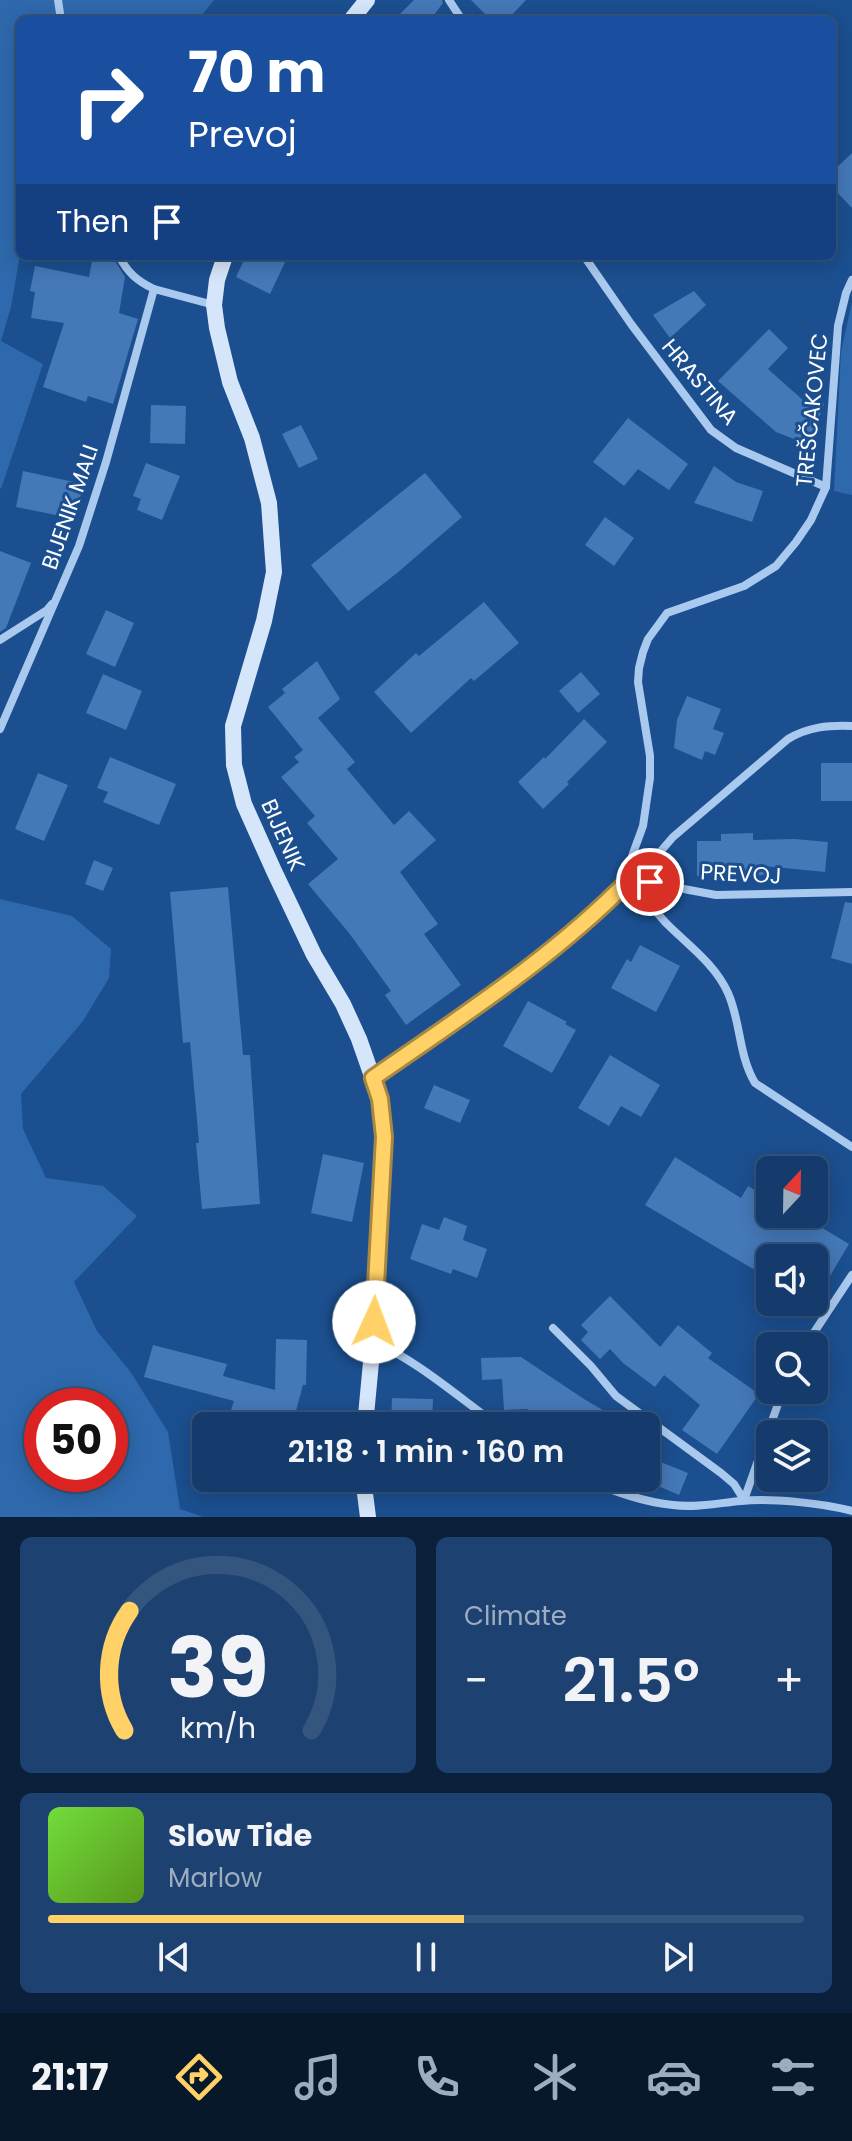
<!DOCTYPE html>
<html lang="en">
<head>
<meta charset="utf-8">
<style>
  :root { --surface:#143b6b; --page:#1d4271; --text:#f1f3f6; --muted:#9dadc1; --line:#33557e; --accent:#ffd166 }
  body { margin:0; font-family:Poppins,sans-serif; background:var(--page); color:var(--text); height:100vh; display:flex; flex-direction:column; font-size:30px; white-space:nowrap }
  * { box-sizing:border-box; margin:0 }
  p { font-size:26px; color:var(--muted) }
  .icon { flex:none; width:44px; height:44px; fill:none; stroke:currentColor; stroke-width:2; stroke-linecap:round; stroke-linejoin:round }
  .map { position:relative; height:1517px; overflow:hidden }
  .details { display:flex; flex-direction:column; gap:20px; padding:20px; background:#0b203b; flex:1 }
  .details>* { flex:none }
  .hud { position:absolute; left:16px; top:16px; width:820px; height:244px; border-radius:12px; box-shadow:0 4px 20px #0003,0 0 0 2px var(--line); background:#1a4fa0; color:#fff; overflow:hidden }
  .needle { width:52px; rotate:22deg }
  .tools { position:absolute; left:756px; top:1156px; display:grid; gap:16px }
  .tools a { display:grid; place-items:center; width:72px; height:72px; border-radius:12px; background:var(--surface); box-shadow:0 4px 20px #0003,0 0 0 2px var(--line); font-size:40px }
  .speed { position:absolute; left:24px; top:1388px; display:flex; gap:16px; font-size:40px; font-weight:700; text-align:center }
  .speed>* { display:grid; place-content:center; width:104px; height:104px; border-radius:50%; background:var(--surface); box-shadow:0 4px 20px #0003,0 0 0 2px var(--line); line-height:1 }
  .speed .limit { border:12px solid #d22; background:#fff; color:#111 }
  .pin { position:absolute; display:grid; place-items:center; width:68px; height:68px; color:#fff; margin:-34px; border:4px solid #fff; border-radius:50%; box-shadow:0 2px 8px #0007 }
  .me { position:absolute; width:88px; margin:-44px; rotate:2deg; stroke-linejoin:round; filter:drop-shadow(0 0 6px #0008) }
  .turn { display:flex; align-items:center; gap:28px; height:168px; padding:0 40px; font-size:36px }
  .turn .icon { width:104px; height:104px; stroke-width:2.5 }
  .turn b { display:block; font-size:56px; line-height:68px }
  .then { display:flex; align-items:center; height:76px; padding:0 40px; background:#0003; gap:16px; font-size:30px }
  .big { font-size:60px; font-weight:600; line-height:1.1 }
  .details .card { flex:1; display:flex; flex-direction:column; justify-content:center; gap:12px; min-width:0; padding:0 28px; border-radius:12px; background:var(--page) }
  .details .dial { align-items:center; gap:0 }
  .dial svg { height:208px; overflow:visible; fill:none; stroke:var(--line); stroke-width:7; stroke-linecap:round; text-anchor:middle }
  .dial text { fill:var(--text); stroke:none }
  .song { display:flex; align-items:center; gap:24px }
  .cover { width:96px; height:96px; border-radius:12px; background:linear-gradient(135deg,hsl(100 70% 55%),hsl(90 70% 35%)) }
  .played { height:8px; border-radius:4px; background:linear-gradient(90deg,var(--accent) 55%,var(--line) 55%) }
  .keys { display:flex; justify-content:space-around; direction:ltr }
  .heat { display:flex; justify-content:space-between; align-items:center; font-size:44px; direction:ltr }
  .details .tiles { flex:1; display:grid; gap:20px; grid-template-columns:1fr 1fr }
  .card:last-child { grid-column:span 2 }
  .trip { position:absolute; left:192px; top:1412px; width:468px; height:80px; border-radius:12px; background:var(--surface); box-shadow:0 4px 20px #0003,0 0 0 2px var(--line); font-weight:600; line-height:80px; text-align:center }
  .tab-bar { display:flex; height:128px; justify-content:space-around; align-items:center; background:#08182b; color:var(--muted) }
  .tab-bar .icon { width:56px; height:56px }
  .tab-bar .active { color:var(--accent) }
  .tab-bar b { font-size:36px; color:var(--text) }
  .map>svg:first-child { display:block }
  .green { fill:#2e69ad; fill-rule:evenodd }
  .building { fill:#4478b7 }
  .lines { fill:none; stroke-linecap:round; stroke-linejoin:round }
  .minor { stroke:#a9c9ee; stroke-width:8 }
  .secondary { stroke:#d6e6fa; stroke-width:16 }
  .route-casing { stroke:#a68842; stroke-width:20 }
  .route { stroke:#ffd166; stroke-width:14 }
  .labels { text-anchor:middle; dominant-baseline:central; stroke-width:6; stroke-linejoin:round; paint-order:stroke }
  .street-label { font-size:22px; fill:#fff; stroke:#1b4f8f }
</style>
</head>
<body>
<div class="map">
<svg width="852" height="1517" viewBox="0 0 852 1517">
  <rect width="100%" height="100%" fill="#1b4f8f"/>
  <g class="green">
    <polygon points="0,0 214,0 198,20 20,20 20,254 11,307 1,341 43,364 1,489 0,488"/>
    <polygon points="852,302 852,495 834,491 841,352"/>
    <path d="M0,899L72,916L111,949L109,978L83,1021L21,1094L23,1129L46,1178L103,1186L137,1216L74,1282L97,1331L130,1371L168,1432L180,1509L203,1517H0ZM42,1406H110V1474H42Z"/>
  </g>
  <g class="building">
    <polygon points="414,0 442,0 443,3 430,20 394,20"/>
    <polygon points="471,0 526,0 507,20 491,20"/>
    <polygon points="852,153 852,208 832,187 832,172"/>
    <polygon points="93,256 112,256 125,277 119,313 138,319 113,404 88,396 86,402 43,387 64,323 31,318 35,292 30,291 35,266 89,277"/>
    <polygon points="246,256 288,256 270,294 236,277"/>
    <polygon points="694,291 706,305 670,338 653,315"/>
    <polygon points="769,329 788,348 768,369 804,401 808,396 824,404 809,445 776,432 718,381"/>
    <polygon points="151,405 186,406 185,444 150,443"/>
    <polygon points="628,418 688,464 669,490 638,469 624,486 593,462"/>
    <polygon points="301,425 318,459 299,468 282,434"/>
    <polygon points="146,463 180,476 162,520 137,510 141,499 133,496"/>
    <polygon points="714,466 736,482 763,491 752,522 694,503"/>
    <polygon points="23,471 83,484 76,519 16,507"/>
    <polygon points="425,473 462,517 397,573 348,611 311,565"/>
    <polygon points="605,517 634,538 614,566 585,545"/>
    <polygon points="0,551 31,563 6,628 0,632"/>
    <polygon points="484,602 519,643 474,681 471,678 411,733 374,692 416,653 419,656"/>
    <polygon points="106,610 134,623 115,667 86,654"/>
    <polygon points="317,661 340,699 318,718 355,762 347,769 394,825 409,811 436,840 400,872 438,924 424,934 461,985 406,1025 385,995 391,991 349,933 308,884 338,859 307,823 315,816 281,777 299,762 294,757 303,750 268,707 285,693 282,689"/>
    <polygon points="581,672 600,694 578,713 559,691"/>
    <polygon points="103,674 142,691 126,730 86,713"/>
    <polygon points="687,696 721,709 713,729 724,733 715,755 705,751 702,760 674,748 677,720"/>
    <polygon points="584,719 607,742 567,782 569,784 543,809 518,782 544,757 545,759"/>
    <polygon points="110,757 176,784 159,825 103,802 108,792 97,788"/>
    <rect x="821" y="763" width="31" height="38"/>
    <polygon points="38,773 68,785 44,841 15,829"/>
    <polygon points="753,833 753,840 794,839 828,842 825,872 764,866 765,875 697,876 697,841 721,841 721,834"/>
    <polygon points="94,860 113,868 103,891 85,884"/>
    <polygon points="228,887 243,1055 250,1055 260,1204 202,1209 196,1143 199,1143 190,1042 183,1043 170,892"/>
    <polygon points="845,902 852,903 852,964 831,958"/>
    <polygon points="640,945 680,966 656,1012 611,988 627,959 631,962"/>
    <polygon points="528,1001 567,1022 565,1024 576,1030 552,1073 503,1046"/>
    <polygon points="610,1055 660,1085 641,1117 621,1106 609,1126 578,1108"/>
    <polygon points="434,1085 470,1100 460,1123 424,1108"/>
    <polygon points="323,1154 364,1163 352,1222 311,1213"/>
    <polygon points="675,1157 741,1198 748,1186 770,1199 770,1214 799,1214 849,1244 814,1303 814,1258 759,1258 753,1269 645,1205"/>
    <polygon points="444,1217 467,1226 463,1240 487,1249 477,1278 453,1269 451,1274 410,1259 422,1224 439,1230"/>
    <polygon points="610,1296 660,1347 678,1325 712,1353 708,1358 759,1394 717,1454 682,1430 700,1405 664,1375 655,1387 623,1363 610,1349 600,1359 581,1340 588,1332 581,1325"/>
    <polygon points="276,1339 307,1340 306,1385 303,1385 292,1426 278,1426 230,1413 234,1401 144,1377 153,1345 227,1364 223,1376 275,1390"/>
    <polygon points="521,1357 584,1399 630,1426 555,1426 527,1409 504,1410 502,1379 482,1380 481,1358"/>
    <polygon points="392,1398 433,1399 432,1426 391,1426"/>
    <polygon points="658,1461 688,1473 679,1495 649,1482"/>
  </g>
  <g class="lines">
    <g class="minor">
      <polyline points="58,0 61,20"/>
      <polyline points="449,0 462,20"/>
      <path d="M119,256C128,273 137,281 154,289"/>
      <polyline points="584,256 631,324 711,430 736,448 826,487"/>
      <polyline points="0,640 47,610 52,604"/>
      <polyline points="0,729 79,546 106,462 154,289 214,305"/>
      <path d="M630,878L648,866L673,837L788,739C808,727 828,725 852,726"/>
      <polyline points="630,879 628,867 643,826 650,778 650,756 638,682 639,668 643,652 648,639 667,613 744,586 776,566 796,542 811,520 826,487 838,326 846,293 852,280"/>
      <path d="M630,879C642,894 653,909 666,923C688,945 715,964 728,993C741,1022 738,1054 755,1083L852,1147"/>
      <path d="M373,1078C462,1016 554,957 630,879L716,895L852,892"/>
      <polyline points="553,1328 591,1366 616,1396 721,1473 734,1484 744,1500"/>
      <path d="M373,1341C419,1362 458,1397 499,1426"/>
      <polyline points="805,1346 852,1275"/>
      <path d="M584,1478C612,1491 642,1502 673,1505C695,1508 718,1503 741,1501C772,1498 822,1503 852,1511"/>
      <polyline points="744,1500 783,1390"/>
    </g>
    <g class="secondary">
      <polyline points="351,20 367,0"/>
      <polyline points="225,256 217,280 214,305 217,328 230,382 252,438 269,503 274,572 264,621 233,726 234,765 244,804 274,871 314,955 343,1004 359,1039 380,1099 384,1137 373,1341 365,1426"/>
      <polyline points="363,1478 368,1517"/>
    </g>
  </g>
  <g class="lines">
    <defs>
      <path id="route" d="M374,1322L384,1137L380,1099L373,1078C462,1016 554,957 630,879L650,882"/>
    </defs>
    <use href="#route" class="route-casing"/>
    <use href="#route" class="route"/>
  </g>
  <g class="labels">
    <g class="street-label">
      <text transform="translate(700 382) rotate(50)">HRASTINA</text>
      <text transform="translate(812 410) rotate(-84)">TREŠČAKOVEC</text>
      <text transform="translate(70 507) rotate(-71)">BIJENIK MALI</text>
      <text transform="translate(283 835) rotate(66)">BIJENIK</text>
      <text transform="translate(741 874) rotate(3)">PREVOJ</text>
    </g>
  </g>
</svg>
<div class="tools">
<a><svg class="needle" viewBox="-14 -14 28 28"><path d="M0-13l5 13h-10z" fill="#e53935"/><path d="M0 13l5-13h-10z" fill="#9dadc1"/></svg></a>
<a><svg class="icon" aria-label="sound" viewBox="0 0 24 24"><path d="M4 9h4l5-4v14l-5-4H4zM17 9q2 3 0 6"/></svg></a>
<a><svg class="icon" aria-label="search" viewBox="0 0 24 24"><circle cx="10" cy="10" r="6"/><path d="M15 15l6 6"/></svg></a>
<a><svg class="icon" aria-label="layers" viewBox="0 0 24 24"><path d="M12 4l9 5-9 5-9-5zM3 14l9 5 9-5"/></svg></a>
</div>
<div class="speed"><div class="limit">50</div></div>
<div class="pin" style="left:650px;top:882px;background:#d93025"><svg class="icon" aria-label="arrive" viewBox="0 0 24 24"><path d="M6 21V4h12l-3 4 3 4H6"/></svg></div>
<svg class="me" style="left:374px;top:1322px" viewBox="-20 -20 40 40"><circle r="19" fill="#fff"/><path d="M0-13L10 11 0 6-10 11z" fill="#ffd166"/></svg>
<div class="trip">21:18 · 1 min · 160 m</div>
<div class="hud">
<div class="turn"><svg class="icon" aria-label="right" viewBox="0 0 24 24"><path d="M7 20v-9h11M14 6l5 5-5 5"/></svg><div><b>70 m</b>Prevoj</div></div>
<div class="then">Then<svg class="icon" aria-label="arrive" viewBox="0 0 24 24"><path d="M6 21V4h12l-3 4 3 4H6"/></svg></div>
</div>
</div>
<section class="details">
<div class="tiles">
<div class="card dial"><svg viewBox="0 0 100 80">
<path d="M14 69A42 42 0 1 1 86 69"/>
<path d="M14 69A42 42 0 0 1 16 23" stroke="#ffd166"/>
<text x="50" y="56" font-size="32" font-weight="700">39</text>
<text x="50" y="72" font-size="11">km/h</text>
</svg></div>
<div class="card"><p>Climate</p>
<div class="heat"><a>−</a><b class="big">21.5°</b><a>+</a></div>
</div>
<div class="card">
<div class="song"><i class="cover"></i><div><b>Slow Tide</b><p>Marlow</p></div></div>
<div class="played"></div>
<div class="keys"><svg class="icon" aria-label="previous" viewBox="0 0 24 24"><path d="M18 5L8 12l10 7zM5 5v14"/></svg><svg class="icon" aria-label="pause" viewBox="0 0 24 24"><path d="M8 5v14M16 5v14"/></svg><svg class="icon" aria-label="next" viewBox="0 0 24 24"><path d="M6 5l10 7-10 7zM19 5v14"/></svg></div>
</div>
</div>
</section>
<nav class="tab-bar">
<b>21:17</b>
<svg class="icon active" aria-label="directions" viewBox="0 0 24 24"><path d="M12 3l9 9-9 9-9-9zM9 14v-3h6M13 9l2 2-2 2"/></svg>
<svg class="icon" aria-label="music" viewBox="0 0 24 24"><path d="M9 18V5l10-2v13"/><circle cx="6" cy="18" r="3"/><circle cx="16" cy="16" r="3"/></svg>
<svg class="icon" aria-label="phone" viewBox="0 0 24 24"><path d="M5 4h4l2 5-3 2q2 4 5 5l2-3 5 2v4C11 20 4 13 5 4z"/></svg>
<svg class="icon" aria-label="climate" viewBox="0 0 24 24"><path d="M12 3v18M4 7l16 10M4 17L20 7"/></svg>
<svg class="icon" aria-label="car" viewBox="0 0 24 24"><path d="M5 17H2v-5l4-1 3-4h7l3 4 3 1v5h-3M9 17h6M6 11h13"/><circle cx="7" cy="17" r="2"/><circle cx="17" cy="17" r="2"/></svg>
<svg class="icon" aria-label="filters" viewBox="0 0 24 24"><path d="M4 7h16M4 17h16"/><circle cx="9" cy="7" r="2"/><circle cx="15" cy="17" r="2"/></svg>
</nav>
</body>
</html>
